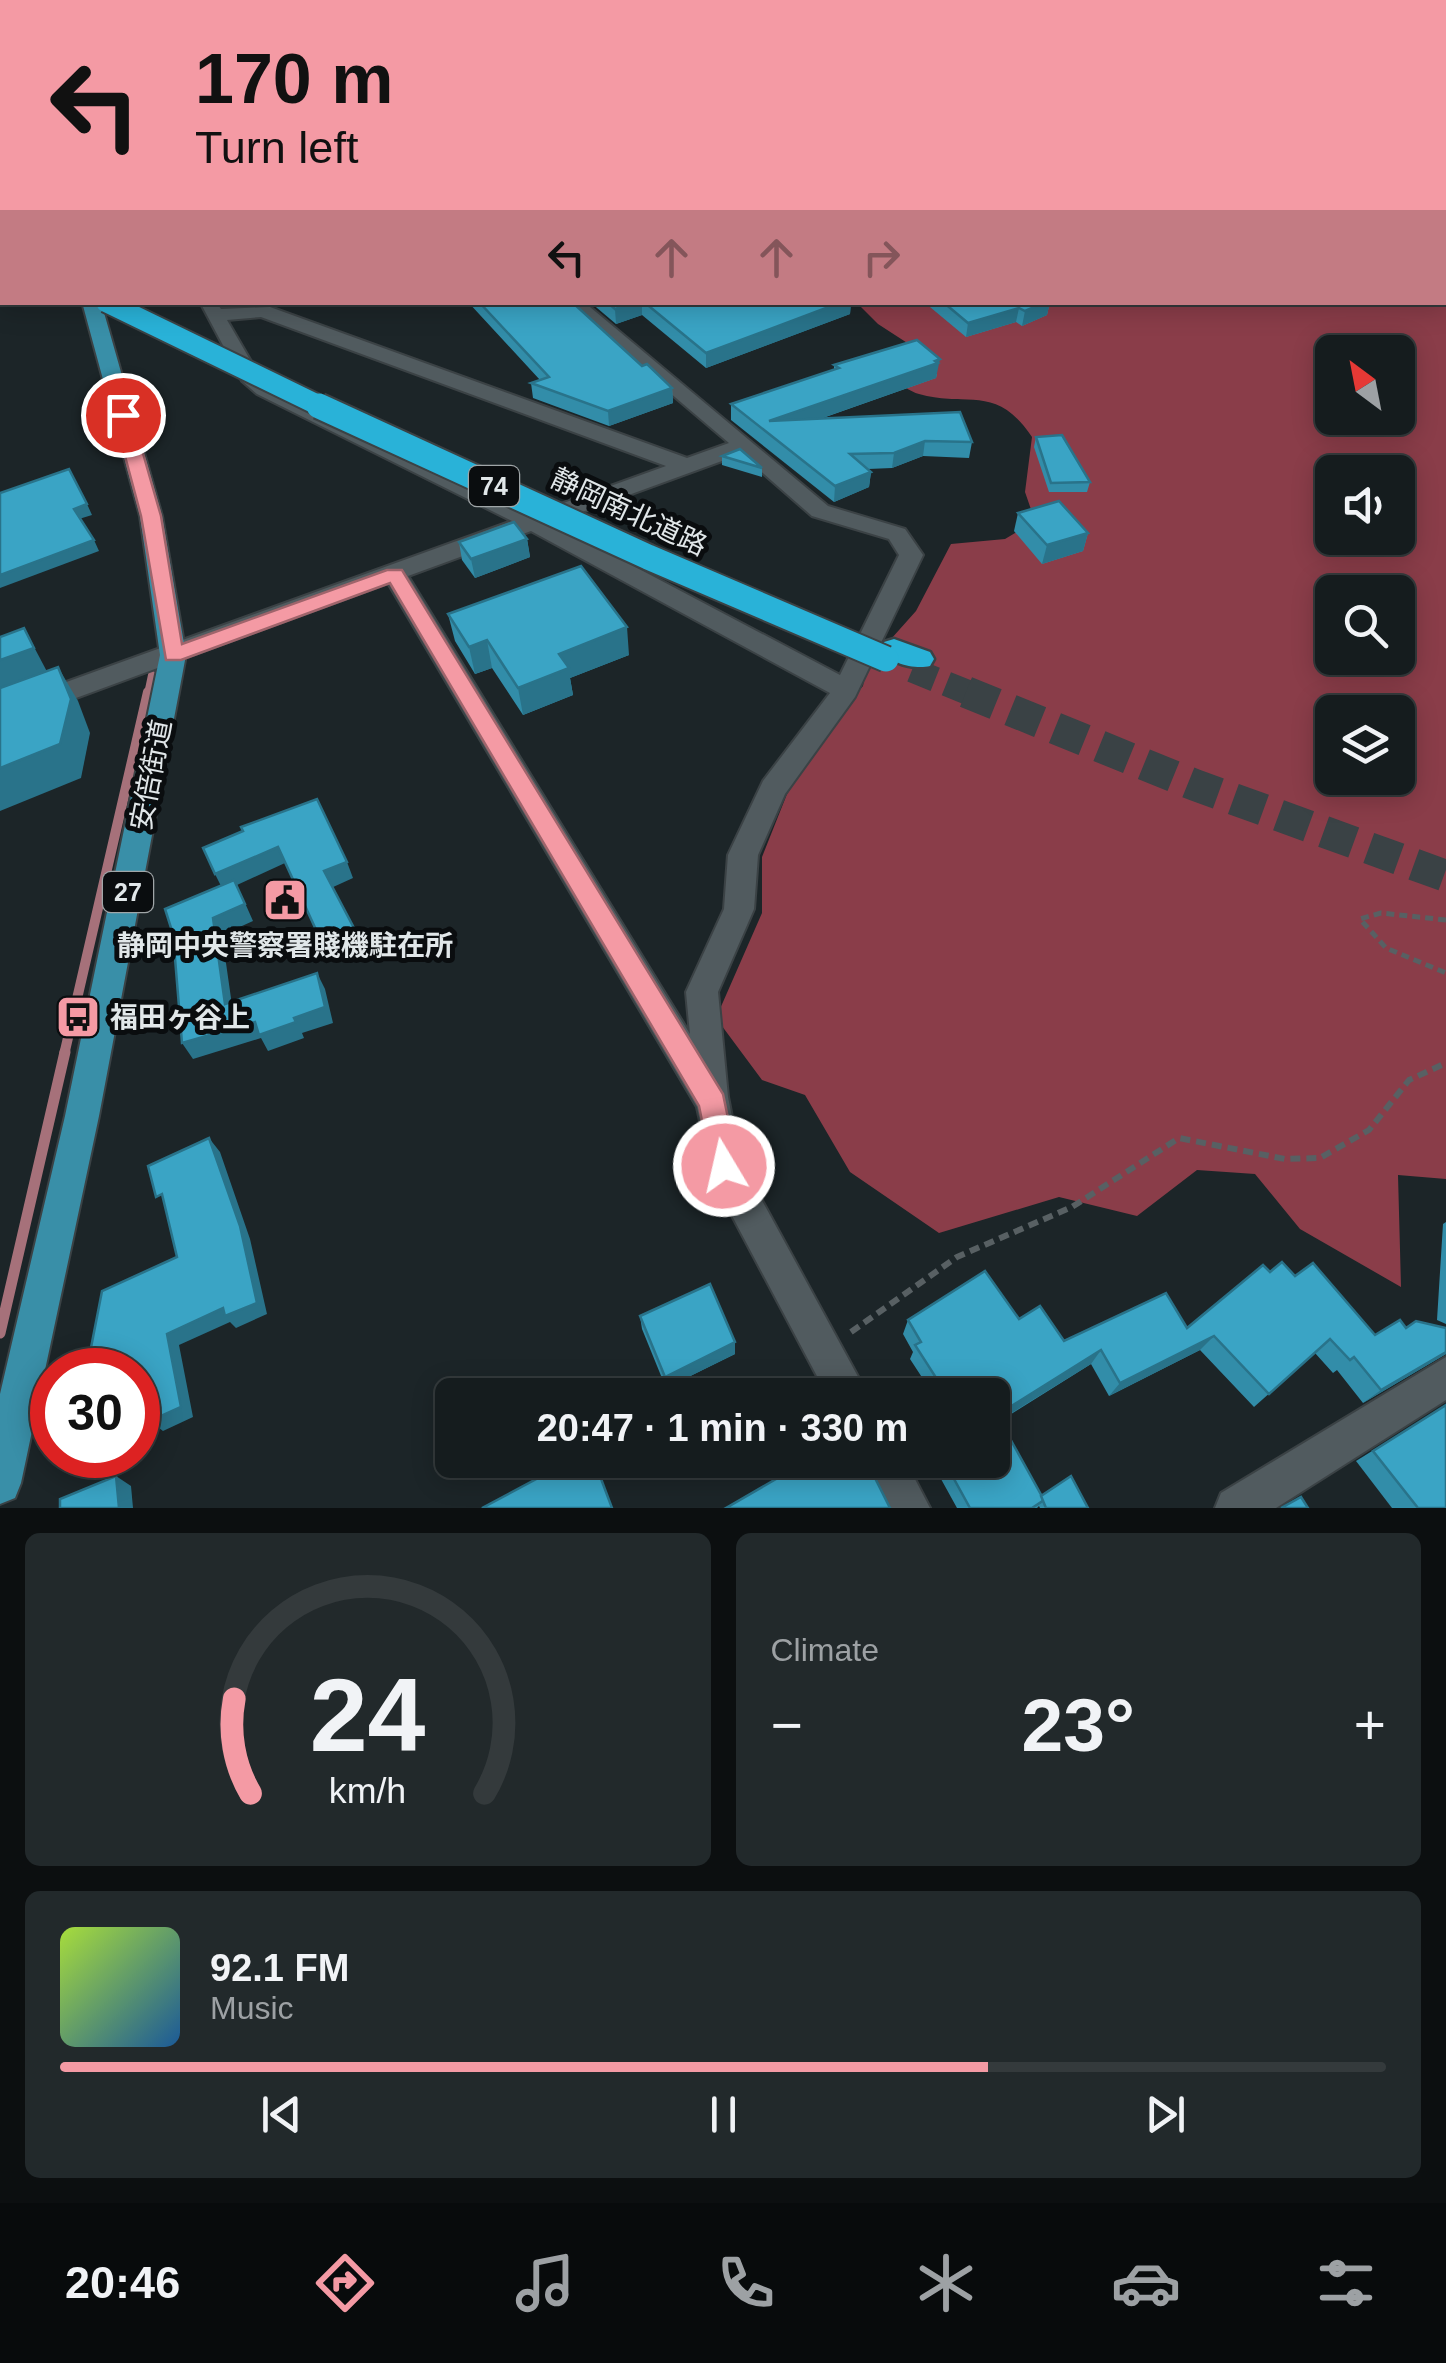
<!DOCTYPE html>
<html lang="en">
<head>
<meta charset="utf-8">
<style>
  :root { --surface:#151c1e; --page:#22292b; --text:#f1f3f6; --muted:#9da1a4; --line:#343a3c; --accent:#f49aa4 }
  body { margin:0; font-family:Helvetica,"Noto Sans JP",sans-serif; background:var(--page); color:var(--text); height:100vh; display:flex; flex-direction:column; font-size:38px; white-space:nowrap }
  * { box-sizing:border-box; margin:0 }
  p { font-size:32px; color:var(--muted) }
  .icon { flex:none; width:55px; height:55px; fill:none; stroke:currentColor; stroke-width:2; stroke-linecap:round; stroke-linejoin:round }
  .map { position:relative; height:1508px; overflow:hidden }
  .side { display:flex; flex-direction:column; gap:25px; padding:25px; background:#0c0f10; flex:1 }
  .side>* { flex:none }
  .banner { position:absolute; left:0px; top:0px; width:1448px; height:305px; box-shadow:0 5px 25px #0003,0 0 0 2px var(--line); background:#f49aa4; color:#111; overflow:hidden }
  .needle { width:65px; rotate:328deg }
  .controls { position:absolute; left:1315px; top:335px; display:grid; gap:20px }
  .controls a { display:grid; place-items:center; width:100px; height:100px; border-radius:15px; background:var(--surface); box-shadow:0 5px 25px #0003,0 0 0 2px var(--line); font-size:50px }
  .speed { position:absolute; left:30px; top:1348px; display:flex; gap:20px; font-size:50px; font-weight:700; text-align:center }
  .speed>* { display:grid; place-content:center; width:130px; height:130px; border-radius:50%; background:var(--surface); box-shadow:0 5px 25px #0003,0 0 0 2px var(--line); line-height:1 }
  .speed .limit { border:15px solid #d22; background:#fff; color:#111 }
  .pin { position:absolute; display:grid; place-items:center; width:85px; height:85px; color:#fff; margin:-42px; border:5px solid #fff; border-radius:50%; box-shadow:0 2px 10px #0007 }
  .me { position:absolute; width:110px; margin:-55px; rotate:351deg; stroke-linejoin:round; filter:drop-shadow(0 0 8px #0008) }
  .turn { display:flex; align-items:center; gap:35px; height:210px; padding:0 30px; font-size:45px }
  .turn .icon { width:130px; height:130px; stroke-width:2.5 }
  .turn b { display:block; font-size:70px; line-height:85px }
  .lanes { display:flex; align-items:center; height:95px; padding:0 30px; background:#0003; justify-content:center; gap:50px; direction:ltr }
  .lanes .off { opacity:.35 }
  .big { font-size:75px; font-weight:800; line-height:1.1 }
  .side .tile { flex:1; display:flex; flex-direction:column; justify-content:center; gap:15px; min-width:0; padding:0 35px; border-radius:15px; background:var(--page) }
  .side .dial { align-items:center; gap:0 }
  .dial svg { height:260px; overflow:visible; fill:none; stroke:var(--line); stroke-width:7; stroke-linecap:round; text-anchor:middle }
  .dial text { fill:var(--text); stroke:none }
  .song { display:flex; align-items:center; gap:30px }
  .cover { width:120px; height:120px; border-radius:15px; background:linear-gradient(135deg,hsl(80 70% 55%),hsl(210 70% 35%)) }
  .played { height:10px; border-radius:5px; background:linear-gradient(90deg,var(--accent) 70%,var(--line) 70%) }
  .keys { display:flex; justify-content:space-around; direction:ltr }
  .heat { display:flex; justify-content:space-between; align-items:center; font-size:55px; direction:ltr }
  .side .tiles { flex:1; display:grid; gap:25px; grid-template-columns:1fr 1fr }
  .tile:last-child { grid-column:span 2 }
  .trip { position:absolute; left:435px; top:1378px; width:575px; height:100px; border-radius:15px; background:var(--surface); box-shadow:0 5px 25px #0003,0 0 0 2px var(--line); font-weight:800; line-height:100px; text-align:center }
  .tab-bar { display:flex; height:160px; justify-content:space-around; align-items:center; background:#080b0c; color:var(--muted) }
  .tab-bar .icon { width:70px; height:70px }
  .tab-bar .selected { color:var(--accent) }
  .tab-bar b { font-size:45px; color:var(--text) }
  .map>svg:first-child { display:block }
  .forest { fill:#8a3d49; fill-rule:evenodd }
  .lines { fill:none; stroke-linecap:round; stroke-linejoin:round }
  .stream-far2 { stroke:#a6717a; stroke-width:8 }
  .stream-far1 { stroke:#a6717a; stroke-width:10 }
  .stream { stroke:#a6717a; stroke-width:11 }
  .motorway-tunnel-far1 { stroke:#3a4245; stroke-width:25; stroke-dasharray:25 12; stroke-linecap:butt }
  .motorway-tunnel { stroke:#3a4245; stroke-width:32; stroke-dasharray:32 16; stroke-linecap:butt }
  .minor-casing { stroke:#3b4245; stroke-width:4 }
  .tertiary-casing { stroke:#3b4245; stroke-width:4 }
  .primary-casing { stroke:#3b4245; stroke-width:4 }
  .motorway-casing { stroke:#3b4245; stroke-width:5 }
  .path-far2 { stroke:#586063; stroke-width:2.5; stroke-dasharray:4 2.5; stroke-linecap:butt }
  .path-far1 { stroke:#586063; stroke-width:5; stroke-dasharray:8 5; stroke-linecap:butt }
  .path { stroke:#586063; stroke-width:6; stroke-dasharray:10 6; stroke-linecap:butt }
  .minor { fill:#515b5f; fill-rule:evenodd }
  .tertiary { fill:#515b5f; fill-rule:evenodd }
  .primary { fill:#398fa8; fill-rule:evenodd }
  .motorway { fill:#29b2d8; fill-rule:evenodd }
  .motorway-bridge-far1-casing { stroke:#3b4245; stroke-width:24; stroke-linecap:butt }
  .motorway-bridge-casing { stroke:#3b4245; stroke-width:29; stroke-linecap:butt }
  .motorway-bridge-far1 { stroke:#29b2d8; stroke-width:20 }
  .motorway-bridge { stroke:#29b2d8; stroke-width:25 }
  .wall { fill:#328da9 }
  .shaded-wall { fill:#29738a }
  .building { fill:#3aa4c5; stroke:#29738a; stroke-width:2.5 }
  .route { fill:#f49aa4; stroke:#9f646b; stroke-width:2.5 }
  .labels { text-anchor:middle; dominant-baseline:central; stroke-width:10; stroke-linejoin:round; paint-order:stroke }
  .shield { fill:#0a0d0f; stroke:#a0a6a8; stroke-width:2.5 }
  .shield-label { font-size:25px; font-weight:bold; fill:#e1e7e9 }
  .street-label { font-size:28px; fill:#e1e7e9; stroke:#0a0d0f }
  .poi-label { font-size:28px; font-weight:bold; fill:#e1e7e9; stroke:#0a0d0f }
</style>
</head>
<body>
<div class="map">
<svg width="1446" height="1508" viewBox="0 0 1446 1508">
  <rect width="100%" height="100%" fill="#1c2528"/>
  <path class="forest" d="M530,0H1446V1179L1398,1175L1401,1287L1300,1229L1255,1174L1197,1170L1137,1216L1059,1197L939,1233L850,1172L805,1095L762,1080L716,1018L762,913V857L787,794L843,708L863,686L866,667L916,611L951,544L1005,539L1035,521L1025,492L1032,437C996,383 968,408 919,394C910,392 900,383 892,378L915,348L878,324L857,303L1445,302V2ZM1332,352H1398V418H1332ZM1332,472H1398V538H1332ZM1332,592H1398V658H1332ZM1332,712H1398V778H1332Z"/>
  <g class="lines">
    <polyline class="stream-far2" points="148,694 152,675"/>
    <polyline class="stream-far1" points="64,1055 148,692"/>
    <polyline class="stream" points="0,1333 65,1052"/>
    <polyline class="motorway-tunnel-far1" points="912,670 972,694"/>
    <polyline class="motorway-tunnel" points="966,692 1195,785 1446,876"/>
    <defs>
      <g id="minor">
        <polygon points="282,0 296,0 297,2 284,2"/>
        <polygon points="0,101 2,102 2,110 0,111"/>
        <path d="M200,302H216L221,309L270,307L687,458L729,443L563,302H584L828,506L905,529L923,555L855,697L785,794L758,855L754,909L718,992L728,1097L741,1162L868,1395H827L712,1178L697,1107L388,583L0,726V706L512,521L257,394L242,381ZM261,317L666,466L533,514L271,386L260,377L227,320ZM741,454L812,516L889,539L899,555L840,675L552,523ZM531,531L830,693L763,781L728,855L724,909L686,992L690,1034L408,576Z"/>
        <polygon points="1446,1357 1446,1400 1276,1508 1215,1508 1221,1493"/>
        <polygon points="863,1460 905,1460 930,1508 886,1508"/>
      </g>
      <polygon id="tertiary" points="2,292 2,302 8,302 0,305"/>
      <g id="primary">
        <polygon points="5,0 19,0 19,2 6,2"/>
        <polygon points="82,302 101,302 162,516 186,655 99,1116 21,1483 15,1498 0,1504 0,1394 65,1116 160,655 140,516"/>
      </g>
      <g id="motorway">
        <polygon points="0,222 2,223 2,236 0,235"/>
        <path d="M894,639L930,652L934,659L930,666C915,670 888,663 880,649L884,642Z"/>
      </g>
    </defs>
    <use href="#minor" class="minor-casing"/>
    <use href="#tertiary" class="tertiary-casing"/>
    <use href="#primary" class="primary-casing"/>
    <use href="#motorway" class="motorway-casing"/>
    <polyline class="path-far2" points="1169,0 1173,2"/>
    <polyline class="path-far1" points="1446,920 1381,913 1360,919 1386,948 1446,973"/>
    <polyline class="path" points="851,1332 957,1257 1072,1207 1179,1138 1285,1159 1320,1158 1369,1130 1409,1080 1446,1063"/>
    <use href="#minor" class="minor"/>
    <use href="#tertiary" class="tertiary"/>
    <use href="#primary" class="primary"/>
    <use href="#motorway" class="motorway"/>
    <defs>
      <polyline id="motorway-bridge-far1" points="106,302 324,408"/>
      <polyline id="motorway-bridge" points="319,406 648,557 886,659"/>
    </defs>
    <use href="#motorway-bridge-far1" class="motorway-bridge-far1-casing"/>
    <use href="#motorway-bridge" class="motorway-bridge-casing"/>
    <use href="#motorway-bridge-far1" class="motorway-bridge-far1"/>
    <use href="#motorway-bridge" class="motorway-bridge"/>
  </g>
  <g class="wall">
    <polygon points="468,302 572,302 642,366 672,388 673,403 609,426 533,398 531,383 540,380"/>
    <polygon points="590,302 851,302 850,314 706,368 642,315 616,324"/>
    <polygon points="924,302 1050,302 1047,315 1022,326 1016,322 966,337"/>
    <polygon points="834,365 937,374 936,378 820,419 972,442 969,458 923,456 892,468 868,469 871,472 869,487 834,502 731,420 731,404 834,370"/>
    <polygon points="1036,437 1090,482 1087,492 1049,492 1034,447"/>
    <polygon points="722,456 762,468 762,477 722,465"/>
    <polygon points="1018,513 1088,533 1083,551 1042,564 1014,531"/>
    <polygon points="527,539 530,557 475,578 462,560 459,542"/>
    <polygon points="448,614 629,655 570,678 573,695 523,715 492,668 475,674 455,641"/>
    <polygon points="1446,1222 1446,1324 1437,1320 1443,1224"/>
    <polygon points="1270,1272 1295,1276 1375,1335 1406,1328 1446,1328 1446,1354 1363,1403 1337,1370 1333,1373 1315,1353 1254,1407 1200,1350 1109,1396 1091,1364 1000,1421 1041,1496 1088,1508 1040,1508 1039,1506 1037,1508 957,1508 941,1479 949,1460 992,1460 992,1395 918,1395 925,1382 910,1359 913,1352 903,1334 908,1320 1019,1319 1064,1341 1187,1328"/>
    <polygon points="640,1316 735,1354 666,1388 642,1329"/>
    <polygon points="1446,1405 1446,1508 1392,1508 1356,1461"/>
  </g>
  <g class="shaded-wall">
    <polygon points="636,302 642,302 642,315 616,324 615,309"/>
    <polygon points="842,302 851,302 850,314 706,368 706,353"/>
    <polygon points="1046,302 1050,302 1047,315 1022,326 1025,311"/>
    <polygon points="1019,308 1016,322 966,337 968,323"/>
    <polygon points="940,359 936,378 771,436 769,421"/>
    <polygon points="672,388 673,403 609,426 608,411"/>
    <polygon points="925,441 923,456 892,468 894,453"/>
    <polygon points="871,472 869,487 834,502 835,486"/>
    <polygon points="87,504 92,515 79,519 74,509"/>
    <polygon points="1088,533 1083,551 1042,564 1047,545"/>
    <polygon points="527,539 530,557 475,578 471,559"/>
    <polygon points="94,540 99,551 0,588 0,575"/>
    <polygon points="627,627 629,655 570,678 573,695 523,715 518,688 559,654"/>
    <polygon points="24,628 53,683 0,702 0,660"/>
    <polygon points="487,640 492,668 475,674 469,647"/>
    <polygon points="58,667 78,701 90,733 81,778 0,811 0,768"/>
    <polygon points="278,847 285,863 237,885 253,921 222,935 234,1019 225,1004 213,918 223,890 215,874"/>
    <polygon points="347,862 353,878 331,888 324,871"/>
    <polygon points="355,930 361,946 330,961 323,945"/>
    <polygon points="317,973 325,989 333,1023 302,1033 304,1038 268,1051 261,1038 193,1059 182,1043 255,1022 294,1018"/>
    <polygon points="209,1138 220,1152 250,1239 267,1314 236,1328 230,1322 179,1345 193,1417 163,1431 150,1421 167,1334"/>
    <polygon points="1214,1336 1200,1350 1109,1396 1120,1383"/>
    <polygon points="735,1342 735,1354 666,1388 665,1377"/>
    <polygon points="1101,1350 1091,1364 992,1425 997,1415"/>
    <polygon points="1446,1352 1446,1354 1363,1403 1381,1390"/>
    <polygon points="146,1397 159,1407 138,1417 138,1401"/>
    <polygon points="116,1476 131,1486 133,1508 119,1508"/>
  </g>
  <g class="building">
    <polygon points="47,0 278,0 281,2 40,2"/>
    <polygon points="353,0 452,0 454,2 340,2"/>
    <polygon points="480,0 507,0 511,2 468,2"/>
    <polygon points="479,302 572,302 642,366 647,364 672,388 608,411 531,383 549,377"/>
    <polygon points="607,302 636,302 615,309"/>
    <polygon points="644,302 842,302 706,353"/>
    <polygon points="943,302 1046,302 1025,311 1019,308 968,323"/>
    <polygon points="917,340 940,359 935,361 938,363 769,421 960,412 972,442 925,441 894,453 850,454 871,472 835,486 731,404 839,368 834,365"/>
    <polygon points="1062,435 1090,482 1051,483 1036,437"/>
    <polygon points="740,449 762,468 722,456"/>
    <polygon points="69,469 87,504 74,509 94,540 0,575 0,493"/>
    <polygon points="1059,501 1088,533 1047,545 1018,513"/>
    <polygon points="514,522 527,539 471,559 459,542"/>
    <polygon points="581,566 627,627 559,654 569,668 518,688 487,640 469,647 448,614"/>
    <polygon points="24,628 34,648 0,660 0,637"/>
    <polygon points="58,667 71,699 60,744 0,768 0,688"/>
    <polygon points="317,799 347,862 324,871 355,930 323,945 278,847 215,874 203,848 243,831 241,827"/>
    <polygon points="234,880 245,904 213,918 225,1004 317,973 325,1007 294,1018 296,1022 259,1035 255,1022 182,1043 173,934 165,909"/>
    <polygon points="209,1138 240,1226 257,1303 225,1316 223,1308 167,1334 181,1407 150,1421 146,1397 138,1401 138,1370 89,1370 88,1363 102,1291 177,1257 162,1194 156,1197 148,1166"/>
    <polygon points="1282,1262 1295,1276 1313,1263 1375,1335 1400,1320 1406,1328 1416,1321 1446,1328 1446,1352 1381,1390 1354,1357 1350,1360 1330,1339 1269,1394 1214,1336 1120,1383 1101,1350 997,1415 1044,1500 1032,1508 970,1508 948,1468 953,1464 952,1460 992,1460 992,1395 930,1395 924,1383 935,1376 915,1345 921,1342 908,1320 985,1271 1019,1319 1040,1306 1064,1341 1166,1293 1187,1328 1263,1265 1270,1272"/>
    <polygon points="710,1284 735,1342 665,1377 640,1316"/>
    <polygon points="1446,1405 1446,1508 1418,1508 1373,1451"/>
    <polygon points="572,1460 594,1460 612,1508 482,1508"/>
    <polygon points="809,1460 866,1460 890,1508 726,1508"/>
    <polygon points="116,1476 119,1508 60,1508 60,1499"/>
    <polygon points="1071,1476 1088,1508 1046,1508 1041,1496"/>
    <polygon points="1301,1497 1308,1508 1281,1508"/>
  </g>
  <polygon class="route" points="123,410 132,415 161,516 182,644 387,570 402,570 723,1094 738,1166 734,1176 724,1180 713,1176 699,1106 390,583 181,660 166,660 141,516 114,415"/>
  <defs>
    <symbol id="civic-square" viewBox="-11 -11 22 22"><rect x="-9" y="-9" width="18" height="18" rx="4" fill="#f49aa4" stroke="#0a0d0f"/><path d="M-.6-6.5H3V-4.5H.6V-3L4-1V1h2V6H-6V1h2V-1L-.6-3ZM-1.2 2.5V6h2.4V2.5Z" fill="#111"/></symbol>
    <symbol id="bus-square" viewBox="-11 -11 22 22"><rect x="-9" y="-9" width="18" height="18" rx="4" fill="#f49aa4" stroke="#0a0d0f"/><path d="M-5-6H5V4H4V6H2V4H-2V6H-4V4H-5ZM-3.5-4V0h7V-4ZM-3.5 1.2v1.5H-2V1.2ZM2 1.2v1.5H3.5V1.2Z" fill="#111"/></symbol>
  </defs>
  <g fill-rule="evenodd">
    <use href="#civic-square" x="260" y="875" width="50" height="50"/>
    <use href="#bus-square" x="53" y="992" width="50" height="50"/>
  </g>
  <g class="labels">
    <g class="shield">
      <rect x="469" y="466" width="50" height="40" rx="8"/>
      <rect x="103" y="872" width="50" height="40" rx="8"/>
    </g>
    <g class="shield-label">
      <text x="494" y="486">74</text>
      <text x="128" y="892">27</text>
    </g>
    <g class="street-label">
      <text transform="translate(629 512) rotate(25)">静岡南北道路</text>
      <text transform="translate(151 775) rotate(-79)">安倍街道</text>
    </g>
    <g class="poi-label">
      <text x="285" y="945">静岡中央警察署賤機駐在所</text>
      <text x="110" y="1017" text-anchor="start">福田ヶ谷上</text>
    </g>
  </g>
</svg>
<div class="controls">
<a><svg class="needle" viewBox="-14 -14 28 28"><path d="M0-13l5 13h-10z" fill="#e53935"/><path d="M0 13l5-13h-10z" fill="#9da1a4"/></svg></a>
<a><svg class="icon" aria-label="sound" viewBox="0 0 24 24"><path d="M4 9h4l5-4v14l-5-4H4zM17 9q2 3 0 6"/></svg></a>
<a><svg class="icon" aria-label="search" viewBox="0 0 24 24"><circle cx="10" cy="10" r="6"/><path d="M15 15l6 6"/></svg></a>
<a><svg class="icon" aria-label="layers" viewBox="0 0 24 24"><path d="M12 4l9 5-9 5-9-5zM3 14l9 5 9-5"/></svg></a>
</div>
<div class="speed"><div class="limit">30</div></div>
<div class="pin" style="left:123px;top:415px;background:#d93025"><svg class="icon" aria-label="arrive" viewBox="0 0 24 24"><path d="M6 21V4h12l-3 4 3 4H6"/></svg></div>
<svg class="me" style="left:724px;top:1166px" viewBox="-20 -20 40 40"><circle r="17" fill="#f49aa4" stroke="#fff" stroke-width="3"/><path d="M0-11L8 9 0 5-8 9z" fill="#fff"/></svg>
<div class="trip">20:47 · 1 min · 330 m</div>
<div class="banner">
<div class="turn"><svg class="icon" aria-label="left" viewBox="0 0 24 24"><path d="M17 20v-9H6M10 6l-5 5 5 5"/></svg><div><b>170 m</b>Turn left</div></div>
<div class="lanes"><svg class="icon" aria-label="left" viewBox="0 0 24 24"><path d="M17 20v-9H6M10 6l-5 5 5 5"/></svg><svg class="icon off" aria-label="ahead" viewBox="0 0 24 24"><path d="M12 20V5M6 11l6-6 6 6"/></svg><svg class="icon off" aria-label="ahead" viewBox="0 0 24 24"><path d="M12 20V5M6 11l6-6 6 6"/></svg><svg class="icon off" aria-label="right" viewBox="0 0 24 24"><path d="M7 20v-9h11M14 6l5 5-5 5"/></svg></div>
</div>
</div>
<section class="side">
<div class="tiles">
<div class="tile dial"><svg viewBox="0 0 100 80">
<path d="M14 69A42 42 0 1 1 86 69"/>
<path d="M14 69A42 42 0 0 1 9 40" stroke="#f49aa4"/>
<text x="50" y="56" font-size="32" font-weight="700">24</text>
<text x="50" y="72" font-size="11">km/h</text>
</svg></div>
<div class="tile"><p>Climate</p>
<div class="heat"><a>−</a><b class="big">23°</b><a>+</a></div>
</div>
<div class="tile">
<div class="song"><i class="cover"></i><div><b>92.1 FM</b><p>Music</p></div></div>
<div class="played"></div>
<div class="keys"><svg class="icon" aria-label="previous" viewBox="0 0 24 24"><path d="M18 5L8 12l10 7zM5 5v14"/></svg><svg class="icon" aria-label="pause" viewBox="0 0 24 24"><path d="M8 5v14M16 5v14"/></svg><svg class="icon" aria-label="next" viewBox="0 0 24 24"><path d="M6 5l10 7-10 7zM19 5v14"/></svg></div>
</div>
</div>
</section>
<nav class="tab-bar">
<b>20:46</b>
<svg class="icon selected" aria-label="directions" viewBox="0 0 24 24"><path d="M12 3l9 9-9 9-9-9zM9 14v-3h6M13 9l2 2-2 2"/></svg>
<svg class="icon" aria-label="music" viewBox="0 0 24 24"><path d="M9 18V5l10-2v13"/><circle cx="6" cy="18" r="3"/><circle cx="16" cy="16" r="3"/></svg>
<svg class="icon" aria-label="phone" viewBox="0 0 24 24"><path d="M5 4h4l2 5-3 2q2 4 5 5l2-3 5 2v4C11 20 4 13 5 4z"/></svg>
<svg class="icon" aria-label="climate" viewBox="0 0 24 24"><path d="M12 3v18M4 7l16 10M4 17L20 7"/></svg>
<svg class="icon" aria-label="car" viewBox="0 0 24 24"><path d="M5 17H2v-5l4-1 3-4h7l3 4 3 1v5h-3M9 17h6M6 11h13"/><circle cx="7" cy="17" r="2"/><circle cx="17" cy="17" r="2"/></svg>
<svg class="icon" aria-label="filters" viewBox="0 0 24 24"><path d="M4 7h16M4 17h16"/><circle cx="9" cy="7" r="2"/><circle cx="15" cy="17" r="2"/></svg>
</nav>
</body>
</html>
